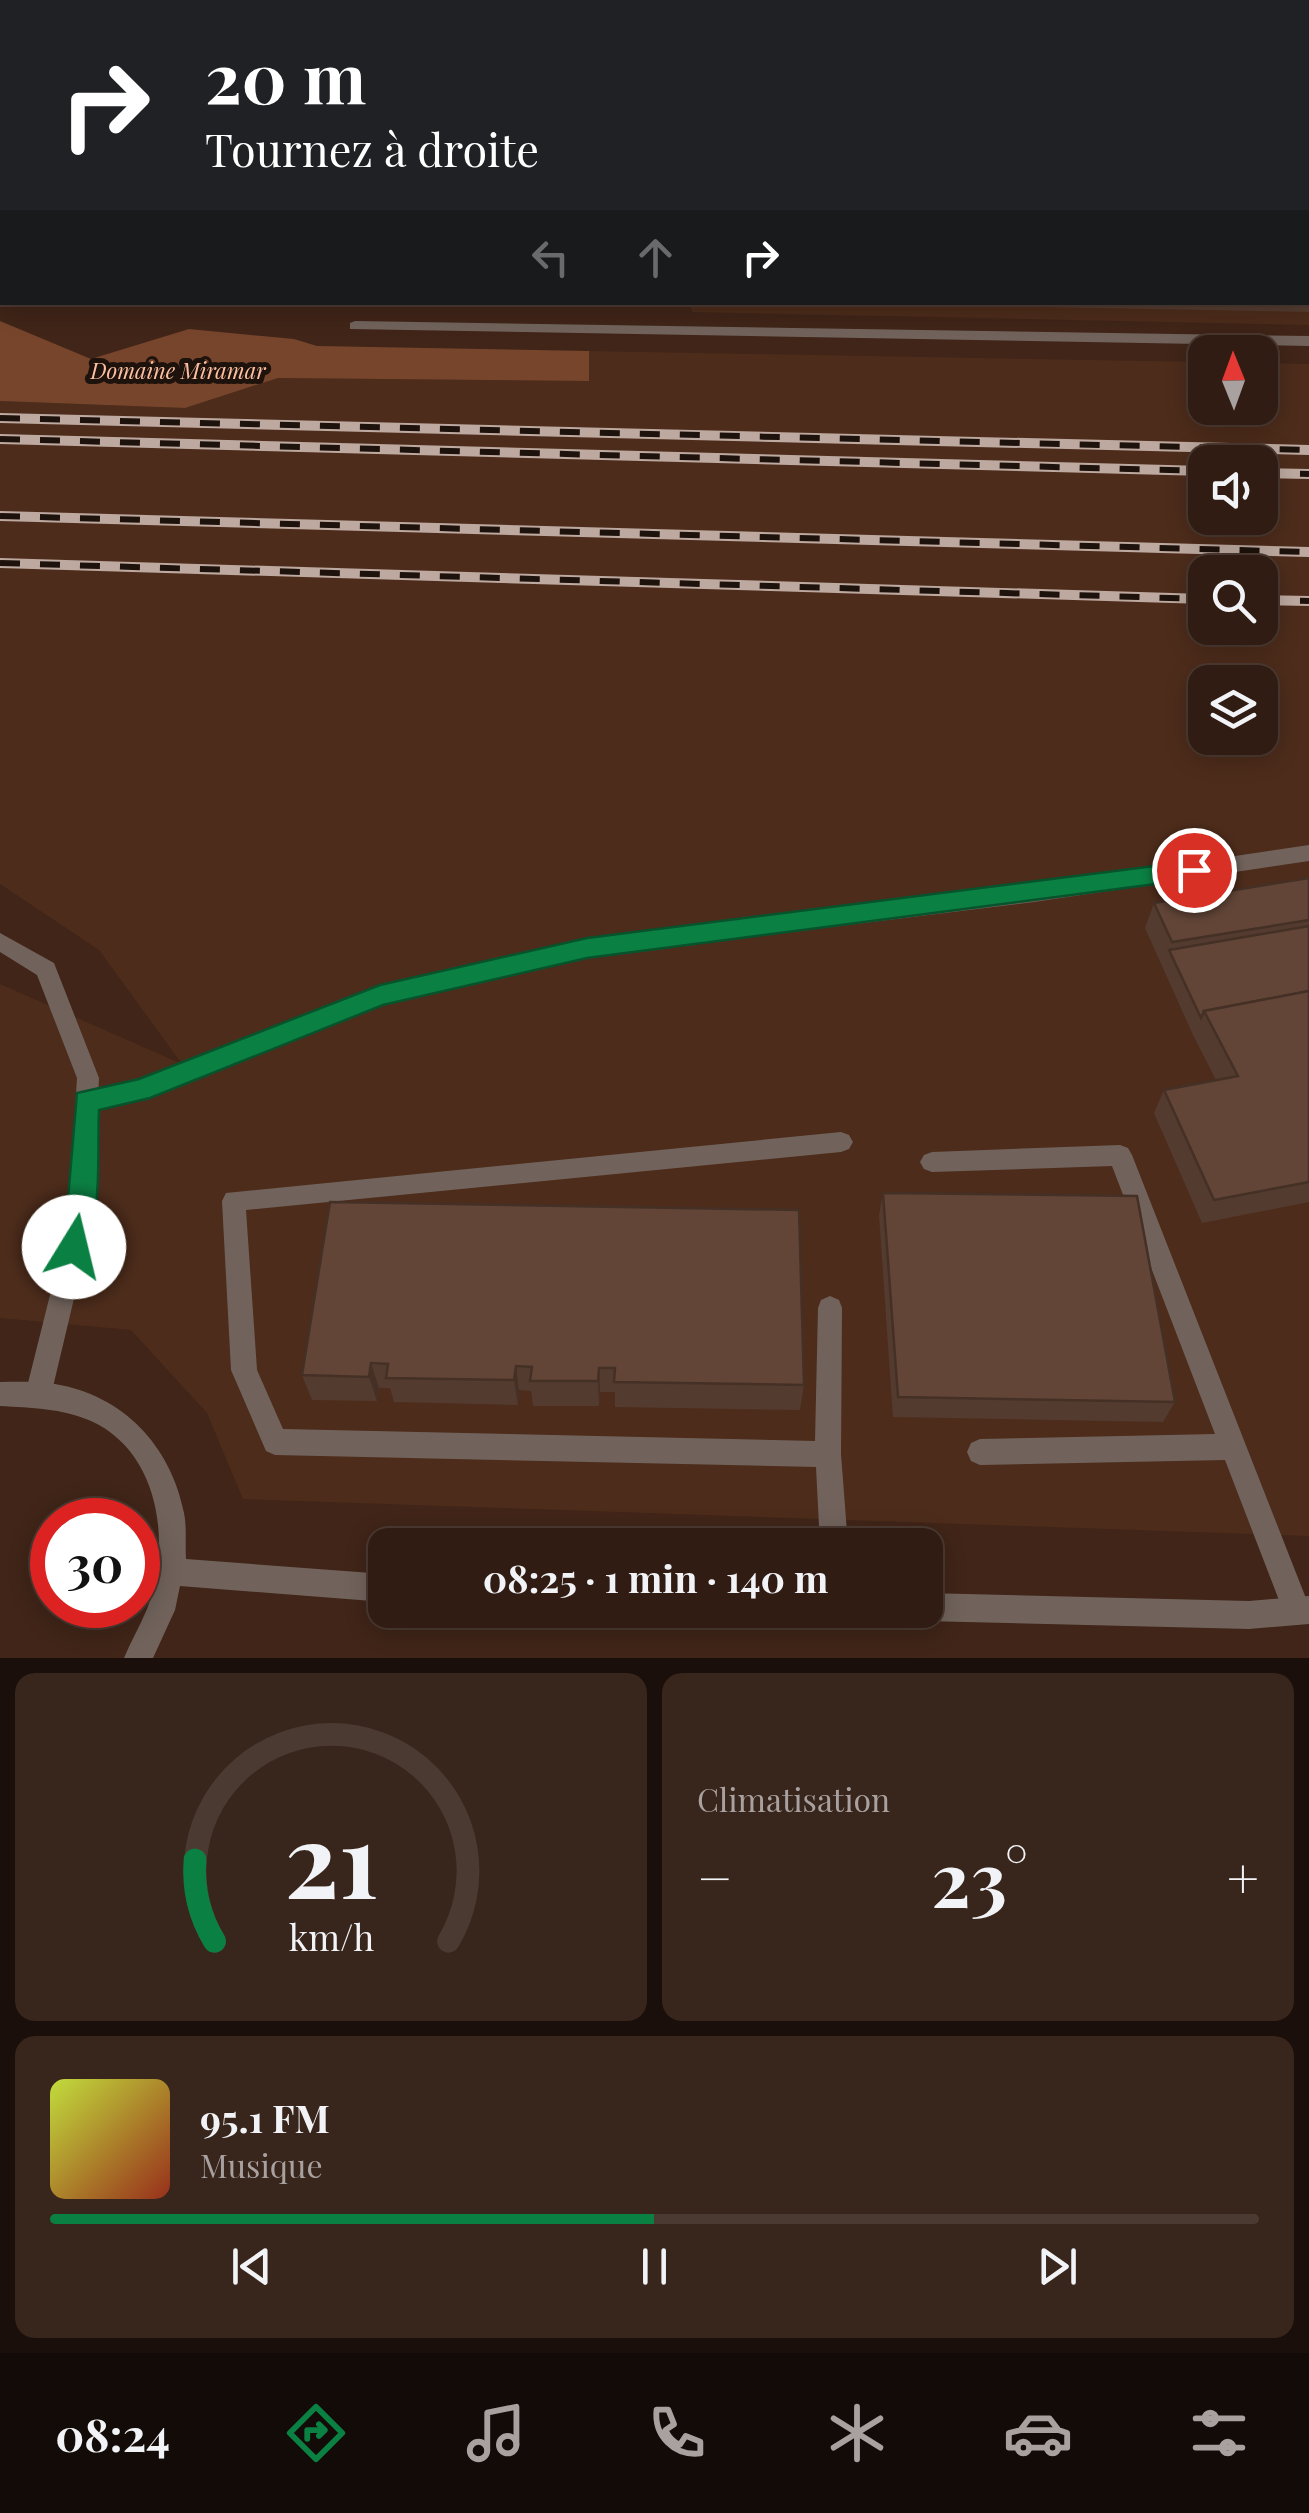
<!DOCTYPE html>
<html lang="fr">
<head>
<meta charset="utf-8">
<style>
  :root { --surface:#301c12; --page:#38251b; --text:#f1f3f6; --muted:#a8a19f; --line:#4b3a32; --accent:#0b8043 }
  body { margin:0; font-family:"Playfair Display",serif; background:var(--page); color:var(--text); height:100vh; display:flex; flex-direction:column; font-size:38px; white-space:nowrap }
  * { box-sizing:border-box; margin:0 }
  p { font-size:32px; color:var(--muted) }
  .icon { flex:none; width:55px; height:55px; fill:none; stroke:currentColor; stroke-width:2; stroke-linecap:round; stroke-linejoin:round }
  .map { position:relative; height:1658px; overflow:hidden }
  .panel { display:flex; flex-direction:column; gap:15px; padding:15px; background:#1a0f0a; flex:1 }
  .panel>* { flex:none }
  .banner { position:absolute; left:0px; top:0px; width:1310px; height:305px; box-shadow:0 5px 25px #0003,0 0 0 2px var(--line); background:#202124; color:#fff; overflow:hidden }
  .needle { width:65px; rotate:359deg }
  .tools { position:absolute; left:1188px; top:335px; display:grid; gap:20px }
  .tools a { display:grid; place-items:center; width:90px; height:90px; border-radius:20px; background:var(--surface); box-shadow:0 5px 25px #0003,0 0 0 2px var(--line); font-size:50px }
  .speed { position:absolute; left:30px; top:1498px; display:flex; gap:20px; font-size:50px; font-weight:700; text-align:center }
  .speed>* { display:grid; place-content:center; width:130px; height:130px; border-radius:50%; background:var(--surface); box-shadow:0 5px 25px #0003,0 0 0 2px var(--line); line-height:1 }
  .speed .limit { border:15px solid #d22; background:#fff; color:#111 }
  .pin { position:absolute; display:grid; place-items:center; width:85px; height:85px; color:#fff; margin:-42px; border:5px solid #fff; border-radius:50%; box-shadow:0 2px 10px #0007 }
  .me { position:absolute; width:110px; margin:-55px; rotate:9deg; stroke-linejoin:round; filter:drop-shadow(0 0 8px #0008) }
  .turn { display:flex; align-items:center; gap:35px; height:210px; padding:0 40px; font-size:45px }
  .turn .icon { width:130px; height:130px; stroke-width:2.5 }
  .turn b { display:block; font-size:70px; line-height:85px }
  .lanes { display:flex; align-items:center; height:95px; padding:0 40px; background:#0003; justify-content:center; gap:50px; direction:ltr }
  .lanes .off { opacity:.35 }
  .big { font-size:75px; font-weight:700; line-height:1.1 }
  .panel .card { flex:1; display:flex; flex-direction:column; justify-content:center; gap:15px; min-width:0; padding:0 35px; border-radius:20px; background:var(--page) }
  .panel .dial { align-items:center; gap:0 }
  .dial svg { height:260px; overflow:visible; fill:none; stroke:var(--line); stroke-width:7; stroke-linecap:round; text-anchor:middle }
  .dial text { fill:var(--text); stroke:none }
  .song { display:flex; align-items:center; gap:30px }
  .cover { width:120px; height:120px; border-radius:15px; background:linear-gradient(135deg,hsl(70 70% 55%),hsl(10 70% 35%)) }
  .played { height:10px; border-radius:5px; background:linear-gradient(90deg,var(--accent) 50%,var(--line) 50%) }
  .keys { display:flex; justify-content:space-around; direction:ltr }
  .heat { display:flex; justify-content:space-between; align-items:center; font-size:55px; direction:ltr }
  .panel .tiles { flex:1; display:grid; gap:15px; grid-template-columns:1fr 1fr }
  .card:last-child { grid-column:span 2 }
  .trip { position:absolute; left:368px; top:1528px; width:575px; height:100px; border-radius:20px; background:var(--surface); box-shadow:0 5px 25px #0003,0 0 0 2px var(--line); font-weight:700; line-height:100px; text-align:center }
  .tab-bar { display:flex; height:160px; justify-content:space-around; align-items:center; background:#130b07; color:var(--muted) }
  .tab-bar .icon { width:70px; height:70px }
  .tab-bar .active { color:var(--accent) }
  .tab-bar b { font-size:45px; color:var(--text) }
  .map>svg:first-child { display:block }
  .built { fill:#4d2c1b; fill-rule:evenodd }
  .green { fill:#76452c }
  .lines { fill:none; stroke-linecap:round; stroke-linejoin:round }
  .service { fill:#71635c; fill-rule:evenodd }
  .minor { fill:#71635c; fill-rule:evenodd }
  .tertiary { fill:#71635c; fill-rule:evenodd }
  .rail-casing { stroke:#bda9a0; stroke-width:10 }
  .rail { stroke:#1e120c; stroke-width:6; stroke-dasharray:20; stroke-linecap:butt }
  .wall { fill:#543b2f }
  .shaded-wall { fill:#453026 }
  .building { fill:#624537; stroke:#453026; stroke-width:2.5 }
  .route { fill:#0b8043; stroke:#07532c; stroke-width:2.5 }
  .labels { text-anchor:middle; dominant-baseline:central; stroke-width:10; stroke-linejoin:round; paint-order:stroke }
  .far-park-label { font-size:22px; font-style:italic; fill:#fec0a1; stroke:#1e120c }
</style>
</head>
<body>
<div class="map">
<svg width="1309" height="1658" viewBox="0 0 1309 1658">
  <rect width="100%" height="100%" fill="#402518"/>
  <g class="built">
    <polygon points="593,0 1309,0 1309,325 692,312 689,303 1308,302 1308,2 527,2"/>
    <path d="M589,351L1205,362V408H1260V363L1309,364V1536L243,1499L207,1413L131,1330L0,1318V984L182,1064L99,950L0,884V401L185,408L278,378L589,381ZM1205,462H1260V518H1205ZM1205,572H1260V628H1205ZM1205,682H1260V738H1205Z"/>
  </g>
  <polygon class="green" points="0,321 91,359 189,329 294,339 317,346 589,351 589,381 278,378 185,408 0,401"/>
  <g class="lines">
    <g class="service">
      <rect x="1308" y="147" width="1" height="8"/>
      <polygon points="355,321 1309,336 1309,346 350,329 350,323"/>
      <polygon points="1309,845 1309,861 1034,902 587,957 383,1003 148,1097 86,1111 78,1108 75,1101 78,1094 139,1081 380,986 587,939 1034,886"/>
      <polygon points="841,1132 849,1135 853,1142 849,1149 841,1152 246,1210 257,1370 283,1429 815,1441 818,1308 821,1300 830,1296 839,1300 842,1308 841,1454 848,1545 820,1545 816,1467 275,1455 266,1451 231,1370 222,1201 226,1193"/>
      <polygon points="1120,1145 1128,1148 1132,1155 1309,1606 1307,1621 1297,1625 1287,1621 1225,1460 980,1465 971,1461 967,1452 971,1443 980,1439 1215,1434 1112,1166 932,1172 924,1169 920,1162 924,1155 932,1152"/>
    </g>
    <polygon class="minor" points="0,933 54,963 99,1078 92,1223 52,1391 48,1400 39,1403 30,1400 26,1391 68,1223 77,1078 37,975 0,952"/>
    <g class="tertiary">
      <path d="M0,1382C18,1382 37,1381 55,1384C123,1395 171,1446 184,1513C187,1527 185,1544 186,1559L385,1574V1602L180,1586L175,1610L153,1658H124C131,1641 140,1626 147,1609C172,1545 160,1452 91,1421C61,1408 32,1408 0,1406Z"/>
      <polygon points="925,1593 1249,1601 1309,1596 1309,1624 1249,1629 925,1621 915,1617 912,1610 925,1610"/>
    </g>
    <defs>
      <g id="rail">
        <polyline points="0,418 1309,450"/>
        <polyline points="0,439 1205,471"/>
        <polyline points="1260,473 1309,474"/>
        <polyline points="0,516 1309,552"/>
        <polyline points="0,563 1205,599"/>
        <polyline points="1260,600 1309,601"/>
      </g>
    </defs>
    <use href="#rail" class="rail-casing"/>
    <use href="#rail" class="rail"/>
  </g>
  <g class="wall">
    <polygon points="164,0 1236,0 1235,2 163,2"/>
    <polygon points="1308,8 1309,8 1309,54 1308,52"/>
    <polygon points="1308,191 1309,191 1309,312 931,305 931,302 1308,302"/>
    <polygon points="605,302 680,302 680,305"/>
    <polygon points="1309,878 1309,1202 1202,1223 1154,1113 1164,1090 1216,1080 1193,1035 1145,928 1154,903"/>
    <polygon points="883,1193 1175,1402 1163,1422 893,1417 879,1215"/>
    <polygon points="330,1202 804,1385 800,1410 615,1407 615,1392 600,1392 599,1406 533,1406 531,1391 519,1390 518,1405 394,1402 390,1388 379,1388 377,1401 312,1400 302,1375"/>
  </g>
  <g class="shaded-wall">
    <polygon points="371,1363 379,1388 377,1401 369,1377"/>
    <polygon points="516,1366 519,1390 518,1405 514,1380"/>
    <polygon points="599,1368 600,1392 599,1406 598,1381"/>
  </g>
  <g class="building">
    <polygon points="164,0 1082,0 1083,2 163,2"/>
    <rect x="1308" y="191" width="1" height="89"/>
    <polygon points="1309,878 1309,920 1172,942 1154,903"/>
    <polygon points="1309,926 1309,991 1204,1011 1201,1018 1169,950"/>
    <polygon points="1309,991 1309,1182 1214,1200 1164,1090 1238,1076 1204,1011"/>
    <polygon points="883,1193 1137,1196 1175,1402 898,1397"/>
    <polygon points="330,1202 799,1210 804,1385 614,1382 615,1368 599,1368 598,1381 530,1381 532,1367 516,1366 514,1380 386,1378 388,1364 371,1363 369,1377 302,1375"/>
  </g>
  <path class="route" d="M1194,861L1205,870L1194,879L587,958L383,1005L150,1098L99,1110C97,1156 103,1213 83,1256L74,1260L64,1256L60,1247L66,1222L77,1093L139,1079L380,985L587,938Z"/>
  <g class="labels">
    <g class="far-park-label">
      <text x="178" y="370">Domaine Miramar</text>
    </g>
  </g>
</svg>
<div class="tools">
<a><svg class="needle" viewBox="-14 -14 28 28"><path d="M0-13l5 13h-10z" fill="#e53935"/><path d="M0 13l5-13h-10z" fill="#a8a19f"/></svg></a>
<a><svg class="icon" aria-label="sound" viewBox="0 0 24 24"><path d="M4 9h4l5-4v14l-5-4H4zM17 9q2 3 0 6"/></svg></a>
<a><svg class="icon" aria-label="search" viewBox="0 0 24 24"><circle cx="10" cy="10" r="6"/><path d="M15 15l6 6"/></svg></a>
<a><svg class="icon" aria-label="layers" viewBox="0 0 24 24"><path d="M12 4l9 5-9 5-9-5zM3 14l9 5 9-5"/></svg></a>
</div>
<div class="speed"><div class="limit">30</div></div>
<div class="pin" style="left:1194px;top:870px;background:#d93025"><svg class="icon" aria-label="arrive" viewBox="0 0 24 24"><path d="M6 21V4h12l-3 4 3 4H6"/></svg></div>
<svg class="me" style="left:74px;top:1247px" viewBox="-20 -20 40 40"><circle r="19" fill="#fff"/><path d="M0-13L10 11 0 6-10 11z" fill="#0b8043"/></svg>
<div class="trip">08:25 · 1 min · 140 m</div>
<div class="banner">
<div class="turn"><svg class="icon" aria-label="right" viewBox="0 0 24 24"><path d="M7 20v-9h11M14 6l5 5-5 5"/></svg><div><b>20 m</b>Tournez à droite</div></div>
<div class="lanes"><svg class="icon off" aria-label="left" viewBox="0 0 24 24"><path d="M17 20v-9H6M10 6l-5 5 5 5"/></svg><svg class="icon off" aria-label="ahead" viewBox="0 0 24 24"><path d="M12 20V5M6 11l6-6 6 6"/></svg><svg class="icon" aria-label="right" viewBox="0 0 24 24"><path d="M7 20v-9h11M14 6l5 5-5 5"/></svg></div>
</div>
</div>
<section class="panel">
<div class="tiles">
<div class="card dial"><svg viewBox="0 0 100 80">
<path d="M14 69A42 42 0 1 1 86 69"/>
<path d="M14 69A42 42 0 0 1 8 44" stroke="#0b8043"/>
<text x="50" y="56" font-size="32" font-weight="700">21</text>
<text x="50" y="72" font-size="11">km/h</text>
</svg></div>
<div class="card"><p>Climatisation</p>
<div class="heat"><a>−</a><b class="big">23°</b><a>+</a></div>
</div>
<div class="card">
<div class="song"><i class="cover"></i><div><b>95.1 FM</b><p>Musique</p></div></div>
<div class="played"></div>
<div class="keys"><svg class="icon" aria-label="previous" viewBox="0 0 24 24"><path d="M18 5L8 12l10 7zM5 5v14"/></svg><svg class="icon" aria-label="pause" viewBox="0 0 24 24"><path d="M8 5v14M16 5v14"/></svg><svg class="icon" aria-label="next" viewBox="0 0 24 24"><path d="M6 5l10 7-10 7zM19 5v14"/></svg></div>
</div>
</div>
</section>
<nav class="tab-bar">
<b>08:24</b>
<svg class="icon active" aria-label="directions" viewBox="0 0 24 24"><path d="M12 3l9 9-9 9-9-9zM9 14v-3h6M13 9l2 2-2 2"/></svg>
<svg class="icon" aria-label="music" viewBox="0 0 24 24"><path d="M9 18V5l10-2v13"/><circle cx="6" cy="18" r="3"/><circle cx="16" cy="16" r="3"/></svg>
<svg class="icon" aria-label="phone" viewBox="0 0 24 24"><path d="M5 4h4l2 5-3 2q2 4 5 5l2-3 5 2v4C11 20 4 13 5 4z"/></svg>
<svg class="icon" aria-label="climate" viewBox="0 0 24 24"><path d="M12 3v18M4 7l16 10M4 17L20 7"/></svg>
<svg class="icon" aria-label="car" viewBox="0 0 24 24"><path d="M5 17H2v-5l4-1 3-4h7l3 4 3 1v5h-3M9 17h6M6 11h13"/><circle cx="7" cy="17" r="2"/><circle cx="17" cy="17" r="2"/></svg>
<svg class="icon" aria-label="filters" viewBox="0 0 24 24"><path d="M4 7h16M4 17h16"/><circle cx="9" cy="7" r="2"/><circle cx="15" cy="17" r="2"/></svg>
</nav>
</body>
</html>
